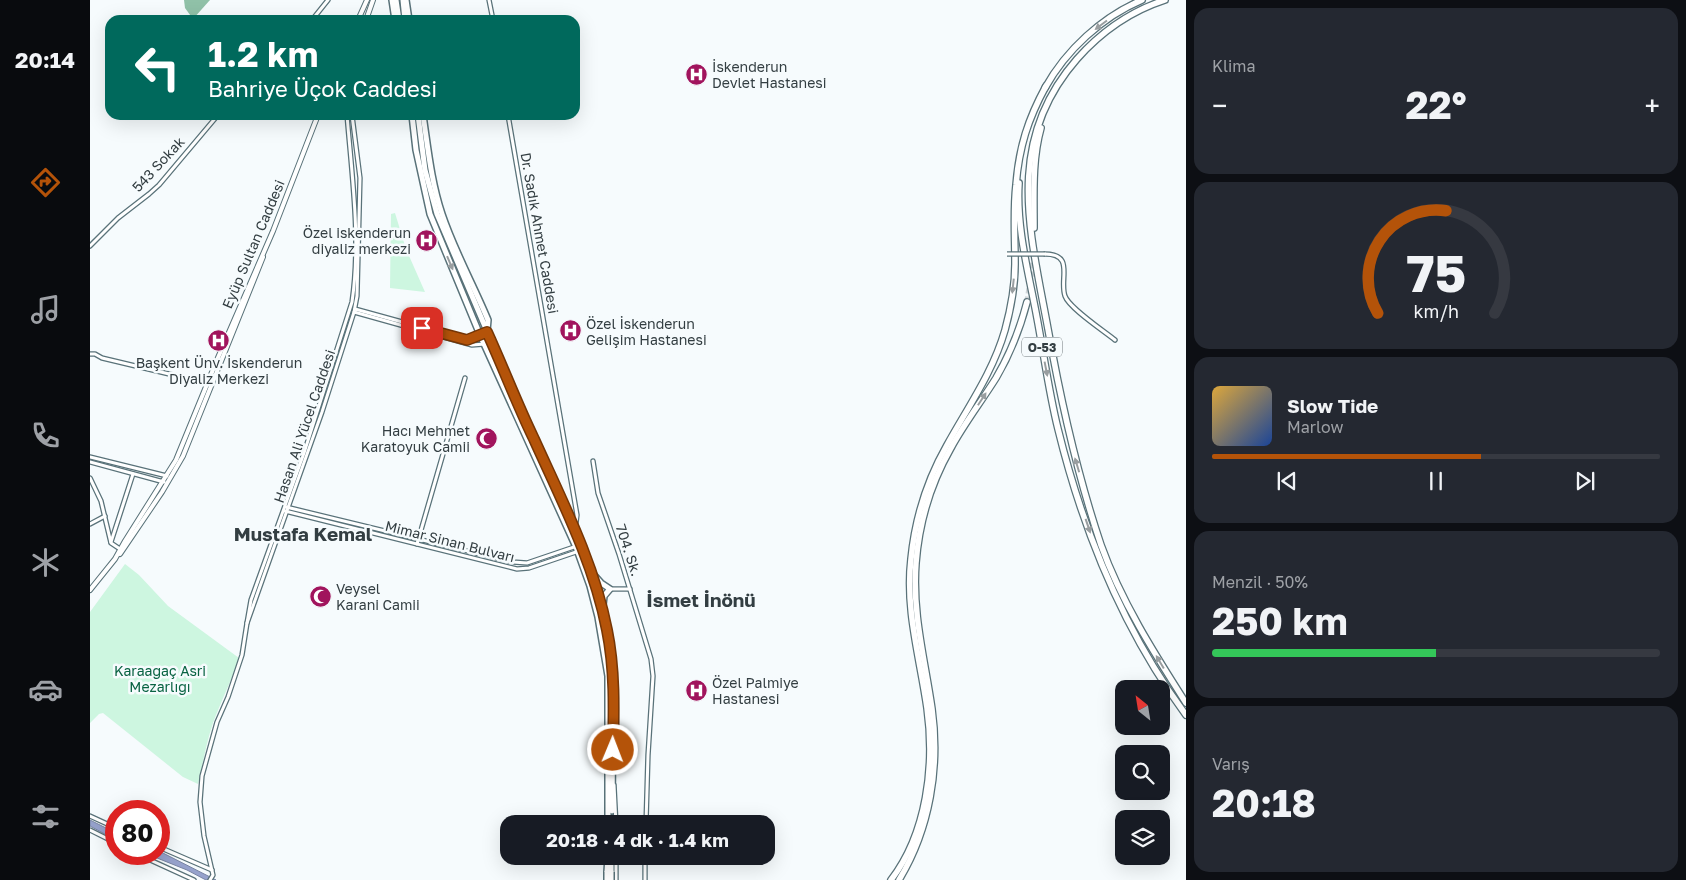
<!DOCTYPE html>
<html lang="tr">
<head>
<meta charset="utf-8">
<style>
  :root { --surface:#171b24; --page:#242831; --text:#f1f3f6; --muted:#9ea1a6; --line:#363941; --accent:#b45309 }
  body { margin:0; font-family:"Golos Text",sans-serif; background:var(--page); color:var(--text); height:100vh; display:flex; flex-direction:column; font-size:19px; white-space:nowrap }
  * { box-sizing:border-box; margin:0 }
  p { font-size:16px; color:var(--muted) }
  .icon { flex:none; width:28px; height:28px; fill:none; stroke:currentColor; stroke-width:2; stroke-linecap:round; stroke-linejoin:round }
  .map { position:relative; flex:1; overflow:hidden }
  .details { display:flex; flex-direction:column; gap:8px; padding:8px; background:#0d0f14; width:500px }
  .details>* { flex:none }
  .hud { position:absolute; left:15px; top:15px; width:475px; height:105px; border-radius:15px; box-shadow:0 5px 20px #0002; background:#00695c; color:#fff; overflow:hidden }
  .needle { width:32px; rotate:330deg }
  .controls { position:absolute; left:1025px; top:680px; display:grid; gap:10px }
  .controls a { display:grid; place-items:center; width:55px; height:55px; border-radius:10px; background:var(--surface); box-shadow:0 5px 20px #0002; font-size:25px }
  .speed { position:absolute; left:15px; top:800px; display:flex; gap:10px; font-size:25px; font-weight:700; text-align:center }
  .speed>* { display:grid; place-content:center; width:65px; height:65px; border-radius:50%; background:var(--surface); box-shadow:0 5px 20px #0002; line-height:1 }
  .speed .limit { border:8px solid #d22; background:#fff; color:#111 }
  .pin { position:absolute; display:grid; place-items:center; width:42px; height:42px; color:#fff; margin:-21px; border-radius:10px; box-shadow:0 2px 8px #0006 }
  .me { position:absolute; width:55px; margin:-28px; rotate:1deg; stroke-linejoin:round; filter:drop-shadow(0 0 4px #0008) }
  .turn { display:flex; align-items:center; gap:18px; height:105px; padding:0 20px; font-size:22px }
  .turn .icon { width:65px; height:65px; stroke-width:2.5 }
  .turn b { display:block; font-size:35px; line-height:42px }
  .big { font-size:38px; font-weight:700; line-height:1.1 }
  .details .widget { flex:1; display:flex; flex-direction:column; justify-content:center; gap:8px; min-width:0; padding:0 18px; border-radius:15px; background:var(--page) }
  .details .dial { align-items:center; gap:0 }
  .dial svg { height:130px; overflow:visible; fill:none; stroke:var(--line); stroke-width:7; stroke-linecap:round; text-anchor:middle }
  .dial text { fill:var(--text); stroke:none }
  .song { display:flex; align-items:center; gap:15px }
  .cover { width:60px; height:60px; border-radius:8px; background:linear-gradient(135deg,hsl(40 70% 55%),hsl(220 70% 35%)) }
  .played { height:5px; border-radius:2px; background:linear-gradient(90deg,var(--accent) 60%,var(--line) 60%) }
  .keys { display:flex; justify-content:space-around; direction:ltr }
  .heat { display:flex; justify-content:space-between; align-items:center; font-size:28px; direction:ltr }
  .charge { height:8px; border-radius:4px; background:linear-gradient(90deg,#34c759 50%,var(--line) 0) }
  .trip { position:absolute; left:410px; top:815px; width:275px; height:50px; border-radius:15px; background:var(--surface); box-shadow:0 5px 20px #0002; font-weight:700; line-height:50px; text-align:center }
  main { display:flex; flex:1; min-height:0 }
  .tab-bar { display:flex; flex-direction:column; width:90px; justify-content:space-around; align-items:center; background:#090b0e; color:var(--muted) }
  .tab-bar .icon { width:35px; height:35px }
  .tab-bar .current { color:var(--accent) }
  .tab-bar b { font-size:22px; color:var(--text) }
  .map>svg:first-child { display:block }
  .green { fill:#cdf6e0 }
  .forest { fill:#90c1a8 }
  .water { fill:#96a2cc; stroke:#7884a3 }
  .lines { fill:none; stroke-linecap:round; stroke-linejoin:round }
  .motorway-tunnel { stroke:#cfd5d8; stroke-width:5.5; stroke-dasharray:5.5 3; stroke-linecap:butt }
  .tertiary-casing { stroke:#597279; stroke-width:5.5 }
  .secondary-casing { stroke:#597279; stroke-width:6 }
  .trunk-casing { stroke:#597279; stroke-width:8 }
  .motorway-casing { stroke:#597279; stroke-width:8 }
  .tertiary { stroke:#fff; stroke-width:3 }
  .secondary { stroke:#fff; stroke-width:4 }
  .trunk { stroke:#fff; stroke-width:5 }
  .motorway { stroke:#fff; stroke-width:5.5 }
  .tertiary-bridge-casing { stroke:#597279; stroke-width:5.5; stroke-linecap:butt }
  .trunk-bridge-casing { stroke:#597279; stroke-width:8; stroke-linecap:butt }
  .tertiary-bridge { stroke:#fff; stroke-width:3 }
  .trunk-bridge { stroke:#fff; stroke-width:5 }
  .oneway { fill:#999ea0 }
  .route-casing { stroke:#753606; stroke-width:12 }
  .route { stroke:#b45309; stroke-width:9 }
  .labels { text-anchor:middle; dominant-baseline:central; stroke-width:5; stroke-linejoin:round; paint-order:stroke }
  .shield { fill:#f6fbfd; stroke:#6e777a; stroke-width:1 }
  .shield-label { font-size:12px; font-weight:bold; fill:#333e42 }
  .poi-label { font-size:14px; fill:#333e42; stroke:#f6fbfd; text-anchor:start }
  .street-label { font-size:14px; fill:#333e42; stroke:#f6fbfd }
  .park-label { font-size:14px; fill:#096343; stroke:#f6fbfd }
  .district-label { font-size:19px; font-weight:bold; fill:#333e42; stroke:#f6fbfd }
</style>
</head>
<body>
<main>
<nav class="tab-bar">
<b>20:14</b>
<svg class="icon current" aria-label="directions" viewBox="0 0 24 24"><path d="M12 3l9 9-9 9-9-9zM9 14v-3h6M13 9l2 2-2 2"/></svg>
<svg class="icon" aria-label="music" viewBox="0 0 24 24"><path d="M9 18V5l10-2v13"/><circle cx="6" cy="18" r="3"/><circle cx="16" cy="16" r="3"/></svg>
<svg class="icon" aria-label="phone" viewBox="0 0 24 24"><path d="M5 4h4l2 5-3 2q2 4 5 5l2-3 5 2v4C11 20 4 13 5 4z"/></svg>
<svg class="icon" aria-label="climate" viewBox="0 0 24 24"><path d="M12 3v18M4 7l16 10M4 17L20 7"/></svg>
<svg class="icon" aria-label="car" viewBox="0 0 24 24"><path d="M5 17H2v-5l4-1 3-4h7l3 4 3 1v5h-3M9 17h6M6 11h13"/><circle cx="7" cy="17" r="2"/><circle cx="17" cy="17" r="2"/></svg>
<svg class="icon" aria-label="filters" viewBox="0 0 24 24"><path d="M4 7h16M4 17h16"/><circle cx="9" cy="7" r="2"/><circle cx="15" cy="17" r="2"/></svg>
</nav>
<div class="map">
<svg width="1096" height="880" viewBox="0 0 1096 880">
  <rect width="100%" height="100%" fill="#f6fbfd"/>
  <g class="green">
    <polygon points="305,213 316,249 335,292 300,288 301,214"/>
    <path d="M35,564L49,575L78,606L149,658C142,680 131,701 123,723C116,743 113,764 108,784L93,777L13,713L9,714L0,723V612Z"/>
  </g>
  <polygon class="forest" points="94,0 120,0 103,19 95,8"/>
  <g class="water">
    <polygon points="0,820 26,833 26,840 0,826"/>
    <polygon points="69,851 126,880 116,880 97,870 57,854 69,854"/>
  </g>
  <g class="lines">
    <polyline class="motorway-tunnel" points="937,302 944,257"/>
    <defs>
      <g id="tertiary">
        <polyline points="399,0 403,20"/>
        <polyline points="222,20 238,0"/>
        <polyline points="418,115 487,515 485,531"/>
        <polyline points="0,246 28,218 59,194 69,185 128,115"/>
        <path d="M955,254C985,254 969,279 975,296C979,308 1014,331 1025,340"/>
        <polyline points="265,309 374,339 383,338 397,332"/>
        <polyline points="264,312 382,345 395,344 402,342"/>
        <polyline points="0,354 5,354 12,358 117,383"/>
        <polyline points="0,457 77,476"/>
        <polyline points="503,461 508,493 529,554 561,659 563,676 558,755 556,824"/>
        <polyline points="0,462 74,482"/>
        <polyline points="0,478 11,501 21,543 30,549"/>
        <polyline points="196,507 423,562 437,563 487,546"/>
        <polyline points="195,511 427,569 439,568 489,551"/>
        <polyline points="0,524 15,516"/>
        <polyline points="21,542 43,474"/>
        <polyline points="327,544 375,378"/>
        <polyline points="520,589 540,589"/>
        <path d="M157,623L161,600L214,453L262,302C271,240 262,177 257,115"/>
        <polyline points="524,785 526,824"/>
        <polyline points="0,816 26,828"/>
        <polyline points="0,830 26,843"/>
        <polyline points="69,847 122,870"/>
        <polyline points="47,854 104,880"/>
        <polyline points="526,856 526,880"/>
        <polyline points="120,880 123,875 114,836 110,802 112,776 127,722 138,697 152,655 157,623 232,412 264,312 267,296 270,178 262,115"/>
        <polyline points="555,880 555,856"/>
      </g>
      <g id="secondary">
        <polyline points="268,20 277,0"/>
        <polyline points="276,20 283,0"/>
        <polyline points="30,554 72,492 93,456 173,257"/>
        <polyline points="0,590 25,559 35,541 86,460 127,360 183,231 228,115"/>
      </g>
      <g id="trunk">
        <polyline points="302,0 305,20"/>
        <polyline points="306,0 309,20"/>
        <polyline points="313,0 315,20"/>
        <polyline points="316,0 319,20"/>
        <polyline points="322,115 326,150 340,214 390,335 486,547 500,586 508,617 518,676 518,824"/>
        <polyline points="328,115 335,170 347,214 417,378 471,497 499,566 511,602 518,632 523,685 522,811"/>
        <path d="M333,115C338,148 341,181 352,214C364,250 383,284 398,320L397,331"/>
        <polyline points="503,574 511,583 520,589 514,596 513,605"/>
        <polyline points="517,872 518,856"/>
        <polyline points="521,872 521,856"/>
      </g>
      <g id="motorway">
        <path d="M1075,0C1041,11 1011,32 987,59C914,142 940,231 958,329C971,402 987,474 1011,545C1031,601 1064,653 1096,703"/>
        <path d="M955,88C976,50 1012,17 1052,0"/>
        <path d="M929,183C926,228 939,274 947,318C954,355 959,393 968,429C993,531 1034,631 1096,715"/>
        <path d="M944,228C944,195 942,160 951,128"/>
        <path d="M801,880C837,833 845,765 837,708C830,658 815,610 821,559C825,519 837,480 857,445C878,407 903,372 915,330C921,308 925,286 925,264C925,238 923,211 926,185C929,147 938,119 956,86"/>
        <path d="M809,880C840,829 850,767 842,709C835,660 822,613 826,563C829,523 841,483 861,448C874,424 891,402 906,378C920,354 930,329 937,302"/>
      </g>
    </defs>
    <use href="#tertiary" class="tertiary-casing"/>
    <use href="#secondary" class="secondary-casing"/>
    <use href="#trunk" class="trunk-casing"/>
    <use href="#motorway" class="motorway-casing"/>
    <use href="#tertiary" class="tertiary"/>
    <use href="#secondary" class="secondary"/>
    <use href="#trunk" class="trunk"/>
    <use href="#motorway" class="motorway"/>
    <defs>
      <polyline id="tertiary-bridge" points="917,254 955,254"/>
      <g id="trunk-bridge">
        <polyline points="521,872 521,880"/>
        <polyline points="517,880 517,872"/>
      </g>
    </defs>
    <use href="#tertiary-bridge" class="tertiary-bridge-casing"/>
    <use href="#trunk-bridge" class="trunk-bridge-casing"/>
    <use href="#tertiary-bridge" class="tertiary-bridge"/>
    <use href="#trunk-bridge" class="trunk-bridge"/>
  </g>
  <defs><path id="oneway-solid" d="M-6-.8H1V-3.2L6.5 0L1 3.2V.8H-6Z" transform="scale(1.25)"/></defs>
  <g class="oneway">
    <use href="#oneway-solid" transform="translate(1011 25) rotate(143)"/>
    <use href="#oneway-solid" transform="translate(360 263) rotate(67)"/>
    <use href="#oneway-solid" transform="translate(923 286) rotate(96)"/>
    <use href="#oneway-solid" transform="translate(956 369) rotate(79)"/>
    <use href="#oneway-solid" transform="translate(892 399) rotate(-57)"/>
    <use href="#oneway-solid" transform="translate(987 465) rotate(-107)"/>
    <use href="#oneway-solid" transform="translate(998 526) rotate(71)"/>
    <use href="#oneway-solid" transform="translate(1070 662) rotate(-121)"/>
  </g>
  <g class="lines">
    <defs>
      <path id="route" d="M332,328L377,340L397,332C413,367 427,404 444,439C472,501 504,563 517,630C525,669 524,710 523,750"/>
    </defs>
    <use href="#route" class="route-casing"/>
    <use href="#route" class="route"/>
  </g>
  <defs>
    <symbol id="hospital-disc" viewBox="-11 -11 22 22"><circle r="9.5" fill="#a1145d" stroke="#f6fbfd"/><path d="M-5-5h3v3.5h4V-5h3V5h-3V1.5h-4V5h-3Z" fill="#fff"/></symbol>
    <symbol id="mosque-disc" viewBox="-11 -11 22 22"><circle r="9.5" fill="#a1145d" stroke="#f6fbfd"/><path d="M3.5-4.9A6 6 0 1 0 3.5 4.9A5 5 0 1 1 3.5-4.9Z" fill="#fff"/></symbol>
  </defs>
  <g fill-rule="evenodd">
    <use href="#hospital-disc" x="594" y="62" width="25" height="25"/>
    <use href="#hospital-disc" x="324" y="228" width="25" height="25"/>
    <use href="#hospital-disc" x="468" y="318" width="25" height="25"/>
    <use href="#hospital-disc" x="116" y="328" width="25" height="25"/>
    <use href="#mosque-disc" x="384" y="426" width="25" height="25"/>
    <use href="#mosque-disc" x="218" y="584" width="25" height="25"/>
    <use href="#hospital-disc" x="594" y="678" width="25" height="25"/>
  </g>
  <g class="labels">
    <rect class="shield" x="932" y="337.5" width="40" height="19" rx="4"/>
    <g class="shield-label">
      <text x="952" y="347">O-53</text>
    </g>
    <g class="poi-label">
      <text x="622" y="66">İskenderun<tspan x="622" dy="16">Devlet Hastanesi</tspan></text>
      <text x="321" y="232" text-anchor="end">Özel iskenderun<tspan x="321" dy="16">diyaliz merkezi</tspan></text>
      <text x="496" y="323">Özel İskenderun<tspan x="496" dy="16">Gelişim Hastanesi</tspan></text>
      <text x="129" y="362" text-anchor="middle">Başkent Ünv. İskenderun<tspan x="129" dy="16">Diyaliz Merkezi</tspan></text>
      <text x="380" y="430" text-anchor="end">Hacı Mehmet<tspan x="380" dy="16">Karatoyuk Camii</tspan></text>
      <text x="246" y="588">Veysel<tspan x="246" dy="16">Karani Camii</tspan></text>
      <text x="622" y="682">Özel Palmiye<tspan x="622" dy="16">Hastanesi</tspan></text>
    </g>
    <g class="street-label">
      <text transform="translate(68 164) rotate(-47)">543 Sokak</text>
      <text transform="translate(450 233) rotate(80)">Dr. Sadık Ahmet Caddesi</text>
      <text transform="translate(163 244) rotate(-67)">Eyüp Sultan Caddesi</text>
      <text transform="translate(214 426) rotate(-71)">Hasan Ali Yücel Caddesi</text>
      <text transform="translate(360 541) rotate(14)">Mimar Sinan Bulvarı</text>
      <text transform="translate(539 550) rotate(72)">704. Sk.</text>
    </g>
    <g class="park-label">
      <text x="70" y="670">Karaağaç Asri<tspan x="70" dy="16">Mezarlığı</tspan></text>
    </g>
    <g class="district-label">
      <text x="213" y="533">Mustafa Kemal</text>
      <text x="611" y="599">İsmet İnönü</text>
    </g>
  </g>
</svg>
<div class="controls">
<a><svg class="needle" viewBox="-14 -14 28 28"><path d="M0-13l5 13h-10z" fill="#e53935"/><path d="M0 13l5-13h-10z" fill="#9ea1a6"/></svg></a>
<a><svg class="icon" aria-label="search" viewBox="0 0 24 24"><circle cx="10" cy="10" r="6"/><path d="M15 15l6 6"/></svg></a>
<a><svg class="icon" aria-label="layers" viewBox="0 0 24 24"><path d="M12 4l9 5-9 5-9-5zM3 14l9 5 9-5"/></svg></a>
</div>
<div class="speed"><div class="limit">80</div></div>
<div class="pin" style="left:332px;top:328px;background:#d93025"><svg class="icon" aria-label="arrive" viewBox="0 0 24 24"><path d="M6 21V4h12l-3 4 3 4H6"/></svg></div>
<svg class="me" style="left:523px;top:750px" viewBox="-20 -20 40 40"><circle r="17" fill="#b45309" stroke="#fff" stroke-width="3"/><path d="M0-11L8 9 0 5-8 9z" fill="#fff"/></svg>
<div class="trip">20:18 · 4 dk · 1.4 km</div>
<div class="hud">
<div class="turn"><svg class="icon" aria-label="left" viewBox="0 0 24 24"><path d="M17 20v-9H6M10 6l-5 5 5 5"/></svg><div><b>1.2 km</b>Bahriye Üçok Caddesi</div></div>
</div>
</div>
<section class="details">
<div class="widget"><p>Klima</p>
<div class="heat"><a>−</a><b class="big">22°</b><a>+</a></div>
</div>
<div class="widget dial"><svg viewBox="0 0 100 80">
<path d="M14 69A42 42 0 1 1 86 69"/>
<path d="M14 69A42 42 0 0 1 56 6" stroke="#b45309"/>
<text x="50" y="56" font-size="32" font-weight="700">75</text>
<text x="50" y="72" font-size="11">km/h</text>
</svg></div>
<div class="widget">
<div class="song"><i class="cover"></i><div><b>Slow Tide</b><p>Marlow</p></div></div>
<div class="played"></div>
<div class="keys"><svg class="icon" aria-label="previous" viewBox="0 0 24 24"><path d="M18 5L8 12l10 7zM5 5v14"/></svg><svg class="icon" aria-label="pause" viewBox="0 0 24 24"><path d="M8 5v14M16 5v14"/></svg><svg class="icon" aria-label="next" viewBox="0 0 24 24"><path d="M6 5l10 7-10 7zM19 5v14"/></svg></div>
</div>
<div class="widget"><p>Menzil · 50%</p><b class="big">250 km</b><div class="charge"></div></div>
<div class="widget"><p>Varış</p><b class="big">20:18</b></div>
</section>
</main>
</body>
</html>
